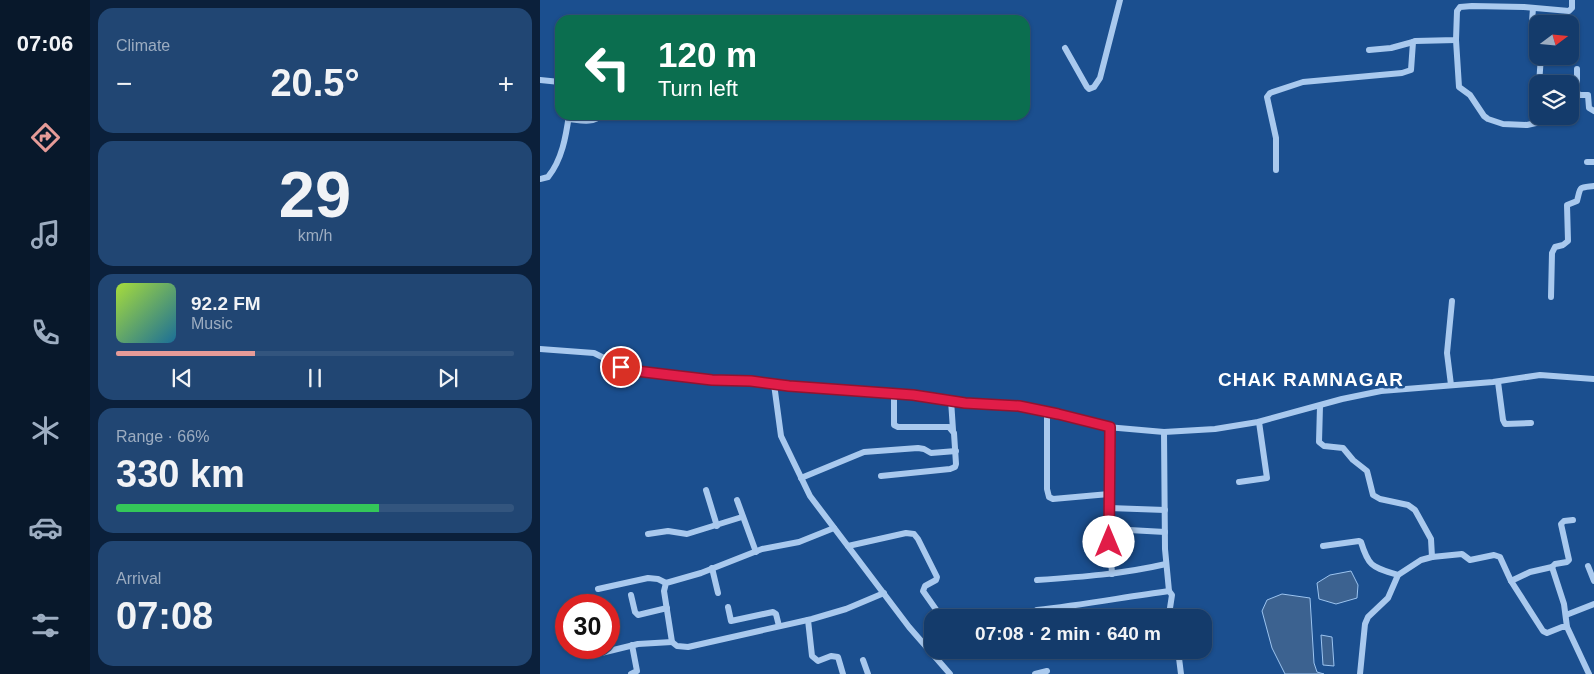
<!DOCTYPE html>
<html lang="en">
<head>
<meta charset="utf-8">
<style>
  :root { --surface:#143b6b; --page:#214673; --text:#f1f3f6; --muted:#9dadc1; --line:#33557e; --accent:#e69b98 }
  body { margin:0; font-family:Helvetica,sans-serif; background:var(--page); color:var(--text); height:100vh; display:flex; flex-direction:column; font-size:19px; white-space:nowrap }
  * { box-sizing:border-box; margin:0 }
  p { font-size:16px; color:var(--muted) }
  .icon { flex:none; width:28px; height:28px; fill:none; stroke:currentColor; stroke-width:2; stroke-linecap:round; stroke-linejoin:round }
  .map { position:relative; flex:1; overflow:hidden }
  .side { display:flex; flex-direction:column; gap:8px; padding:8px; background:#0b203b; width:450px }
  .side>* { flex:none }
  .top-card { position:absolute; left:15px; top:15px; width:475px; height:105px; border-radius:15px; box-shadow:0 1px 4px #0004,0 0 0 1px var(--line); background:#0b6e4f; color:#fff; overflow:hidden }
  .needle { width:32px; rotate:74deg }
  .tools { position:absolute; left:989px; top:15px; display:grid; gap:10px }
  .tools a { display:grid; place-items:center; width:50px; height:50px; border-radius:10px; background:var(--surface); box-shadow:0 1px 4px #0004,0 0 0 1px var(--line); font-size:25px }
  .speed { position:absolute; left:15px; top:594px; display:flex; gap:10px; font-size:25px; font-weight:700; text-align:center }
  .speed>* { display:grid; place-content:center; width:65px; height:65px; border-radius:50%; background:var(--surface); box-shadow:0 1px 4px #0004,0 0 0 1px var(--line); line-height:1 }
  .speed .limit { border:8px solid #d22; background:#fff; color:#111 }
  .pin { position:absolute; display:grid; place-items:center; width:42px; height:42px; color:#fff; margin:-21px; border:2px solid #fff; border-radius:50%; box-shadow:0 1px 5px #0007 }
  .me { position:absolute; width:55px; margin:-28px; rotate:0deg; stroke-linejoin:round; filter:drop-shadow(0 0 4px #0008) }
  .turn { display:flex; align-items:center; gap:18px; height:105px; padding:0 20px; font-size:22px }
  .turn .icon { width:65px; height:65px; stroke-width:2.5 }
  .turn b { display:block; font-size:35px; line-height:42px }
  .big { font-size:38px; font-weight:700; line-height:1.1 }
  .side .tile { flex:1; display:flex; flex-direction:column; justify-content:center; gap:8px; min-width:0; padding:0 18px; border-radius:15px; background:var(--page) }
  .side .dial { align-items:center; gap:0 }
  .dial b { font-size:65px; line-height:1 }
  .song { display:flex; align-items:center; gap:15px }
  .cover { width:60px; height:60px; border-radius:8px; background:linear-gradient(135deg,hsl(80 70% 55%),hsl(200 70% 35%)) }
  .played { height:5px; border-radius:2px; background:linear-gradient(90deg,var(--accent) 35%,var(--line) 35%) }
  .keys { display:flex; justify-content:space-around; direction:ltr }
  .heat { display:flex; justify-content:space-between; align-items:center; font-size:28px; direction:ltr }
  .charge { height:8px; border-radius:4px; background:linear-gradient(90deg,#34c759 66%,var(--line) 0) }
  .trip { position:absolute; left:384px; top:609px; width:288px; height:50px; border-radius:15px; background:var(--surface); box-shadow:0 1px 4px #0004,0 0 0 1px var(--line); font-weight:700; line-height:50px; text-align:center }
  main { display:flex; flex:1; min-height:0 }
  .tab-bar { display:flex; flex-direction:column; width:90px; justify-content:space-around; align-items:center; background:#08182b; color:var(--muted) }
  .tab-bar .icon { width:35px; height:35px }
  .tab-bar .active { color:var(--accent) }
  .tab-bar b { font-size:22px; color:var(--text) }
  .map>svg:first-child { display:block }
  .water { fill:#3c6290; stroke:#9cc4f0 }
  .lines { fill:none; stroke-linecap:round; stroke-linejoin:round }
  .minor { stroke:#a9c9ee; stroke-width:6 }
  .route-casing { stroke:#92132f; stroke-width:12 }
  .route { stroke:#e11d48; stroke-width:9 }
  .labels { text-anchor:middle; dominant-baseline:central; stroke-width:5; stroke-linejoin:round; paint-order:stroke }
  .district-label { font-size:19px; font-weight:bold; letter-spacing:1px; fill:#fff; stroke:#1b4f8f }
</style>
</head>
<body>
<main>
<nav class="tab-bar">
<b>07:06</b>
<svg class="icon active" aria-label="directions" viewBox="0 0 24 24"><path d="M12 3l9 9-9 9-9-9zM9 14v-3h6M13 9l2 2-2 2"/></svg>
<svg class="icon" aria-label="music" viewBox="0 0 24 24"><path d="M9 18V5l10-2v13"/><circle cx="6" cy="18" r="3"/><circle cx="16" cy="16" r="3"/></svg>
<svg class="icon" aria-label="phone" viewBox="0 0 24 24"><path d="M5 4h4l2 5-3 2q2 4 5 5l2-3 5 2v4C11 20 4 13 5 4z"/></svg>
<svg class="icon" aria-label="climate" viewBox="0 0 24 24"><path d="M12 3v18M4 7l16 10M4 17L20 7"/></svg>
<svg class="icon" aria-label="car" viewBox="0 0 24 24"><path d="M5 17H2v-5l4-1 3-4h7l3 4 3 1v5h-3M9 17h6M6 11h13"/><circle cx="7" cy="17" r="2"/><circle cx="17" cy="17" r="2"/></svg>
<svg class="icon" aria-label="filters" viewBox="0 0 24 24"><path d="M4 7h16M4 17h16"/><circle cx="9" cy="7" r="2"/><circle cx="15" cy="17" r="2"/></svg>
</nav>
<section class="side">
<div class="tile"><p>Climate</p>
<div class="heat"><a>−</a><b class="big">20.5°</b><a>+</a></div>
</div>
<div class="tile dial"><b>29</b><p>km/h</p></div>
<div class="tile">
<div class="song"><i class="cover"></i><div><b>92.2 FM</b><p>Music</p></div></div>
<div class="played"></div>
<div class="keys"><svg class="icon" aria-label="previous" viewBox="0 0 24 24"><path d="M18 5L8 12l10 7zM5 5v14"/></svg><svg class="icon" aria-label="pause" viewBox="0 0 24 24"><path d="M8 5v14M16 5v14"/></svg><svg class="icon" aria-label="next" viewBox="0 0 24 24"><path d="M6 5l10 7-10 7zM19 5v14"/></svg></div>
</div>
<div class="tile"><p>Range · 66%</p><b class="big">330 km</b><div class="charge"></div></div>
<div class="tile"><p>Arrival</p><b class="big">07:08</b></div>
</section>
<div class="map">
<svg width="1054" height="674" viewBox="0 0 1054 674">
  <rect width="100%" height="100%" fill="#1b4f8f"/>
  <g class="water">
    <polygon points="811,571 818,585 817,598 796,604 779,599 777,583 790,575"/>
    <polygon points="742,594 770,598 774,663 777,672 784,674 745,674 732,648 722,611 727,600"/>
    <polygon points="781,635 792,637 794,666 783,665"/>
  </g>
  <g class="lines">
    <g class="minor">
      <polyline points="993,8 991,36 993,38 998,38"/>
      <polyline points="916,40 919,87 930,95 944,116 948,119 963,124 987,125 996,123 998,116"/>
      <polyline points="525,48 547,87 549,89 554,87 560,78 580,0"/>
      <polyline points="829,50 851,48 873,42"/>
      <polyline points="1037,69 1037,93 1040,95 1048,95 1049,108 1054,111"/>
      <polyline points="0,80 20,82"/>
      <polyline points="999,84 1001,56"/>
      <path d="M28,119C40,120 52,124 62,115"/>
      <polyline points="1047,162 1054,162"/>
      <polyline points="736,170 736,138 727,97 730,93 763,82 862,73 871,70 873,42 875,41 916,40 917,11 920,7 932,6 984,7 1029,11 1032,8 1032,0"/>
      <path d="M0,179L8,177C22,160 26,136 29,115"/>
      <path d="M1011,297L1012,253L1015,247L1023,245L1028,241L1027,205L1037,201C1041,186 1038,188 1054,186"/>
      <polyline points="0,349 54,353 88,370 172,380 211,381 249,386 373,395 425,403 479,406 518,414 567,427 624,432 675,429 718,422 802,399 841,391 953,382 1000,375 1054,379"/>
      <polyline points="958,382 963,420 965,424 991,423"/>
      <polyline points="234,384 241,436 270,496 369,627 410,674"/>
      <polyline points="911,385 907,353 912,301"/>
      <polyline points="411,400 413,430"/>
      <polyline points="780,406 779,442 784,446 803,448 813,460 827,471 833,495 840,499 868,505 875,510 891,539 892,557"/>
      <polyline points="507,411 507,489 509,497 513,499 569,494"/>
      <polyline points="570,427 569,526 572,574"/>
      <polyline points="341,476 410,469 415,467 416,464 414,433 409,427 358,427 354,425 354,394"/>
      <polyline points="261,478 324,452 378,448 384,449 391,453 416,451"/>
      <polyline points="699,482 727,478 719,422"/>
      <polyline points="166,490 177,526"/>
      <polyline points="197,500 216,552"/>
      <polyline points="569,508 625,510"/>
      <polyline points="589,530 625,532"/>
      <polyline points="108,534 128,531 147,534 202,517"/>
      <polyline points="308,546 366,533 374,534 378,539 397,577 396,580 385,586 383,591 402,618"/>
      <path d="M783,546L819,541L821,542C829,568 833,567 858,575"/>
      <polyline points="1048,566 1054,581"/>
      <polyline points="172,568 178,593"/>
      <path d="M497,580C541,577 583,574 626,564"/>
      <polyline points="971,581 990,572 1012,567"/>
      <polyline points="58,589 108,578 118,579 126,583"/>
      <polyline points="629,591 632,595 630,608 632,618"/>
      <polyline points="91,595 95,612 98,615 127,608"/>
      <polyline points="188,607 191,621 233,612 236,614 239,626"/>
      <path d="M497,610C541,605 585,597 629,591L625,549L624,432"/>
      <polyline points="1026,615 1054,604"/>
      <polyline points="268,620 272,656 278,661 291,656 298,657 303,674"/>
      <polyline points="1027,627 1024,604 1012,567 1015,564 1027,562 1029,560 1021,524 1024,521 1033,520"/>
      <polyline points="132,642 137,646 148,647 272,619 306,609 344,593"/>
      <polyline points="638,650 641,674"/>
      <polyline points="57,654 98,644 132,642 124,591 126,583 161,573 222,549 259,542 294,528"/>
      <polyline points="394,655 403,650"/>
      <polyline points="323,660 328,674"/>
      <polyline points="91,674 97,671 92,645"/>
      <polyline points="495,674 507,671"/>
      <polyline points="820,674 825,624 828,617 848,598 858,575 881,560 892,557 922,554 930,560 954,555 960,557 971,581 1003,631 1007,633 1022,627 1027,627 1049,674"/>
    </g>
  </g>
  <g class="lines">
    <defs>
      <polyline id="route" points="81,367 88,370 172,380 211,381 249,386 373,395 425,403 479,406 518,414 570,427 569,542"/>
    </defs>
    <use href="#route" class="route-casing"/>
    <use href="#route" class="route"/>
  </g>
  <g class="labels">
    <g class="district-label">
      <text x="771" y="379">CHAK RAMNAGAR</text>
    </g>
  </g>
</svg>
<div class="tools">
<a><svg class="needle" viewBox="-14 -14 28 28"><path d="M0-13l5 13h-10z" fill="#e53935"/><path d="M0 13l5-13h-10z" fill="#9dadc1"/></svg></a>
<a><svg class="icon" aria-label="layers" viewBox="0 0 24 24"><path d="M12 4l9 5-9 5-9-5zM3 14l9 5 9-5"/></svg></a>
</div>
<div class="speed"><div class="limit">30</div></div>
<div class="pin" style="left:81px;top:367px;background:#d93025"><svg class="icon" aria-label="arrive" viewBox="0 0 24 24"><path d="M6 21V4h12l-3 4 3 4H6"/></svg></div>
<svg class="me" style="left:569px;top:542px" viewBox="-20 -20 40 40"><circle r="19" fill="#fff"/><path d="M0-13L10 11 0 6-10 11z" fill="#e11d48"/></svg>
<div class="trip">07:08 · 2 min · 640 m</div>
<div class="top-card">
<div class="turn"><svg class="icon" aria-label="left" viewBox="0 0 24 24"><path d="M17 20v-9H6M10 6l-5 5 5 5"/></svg><div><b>120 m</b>Turn left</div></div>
</div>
</div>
</main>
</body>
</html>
